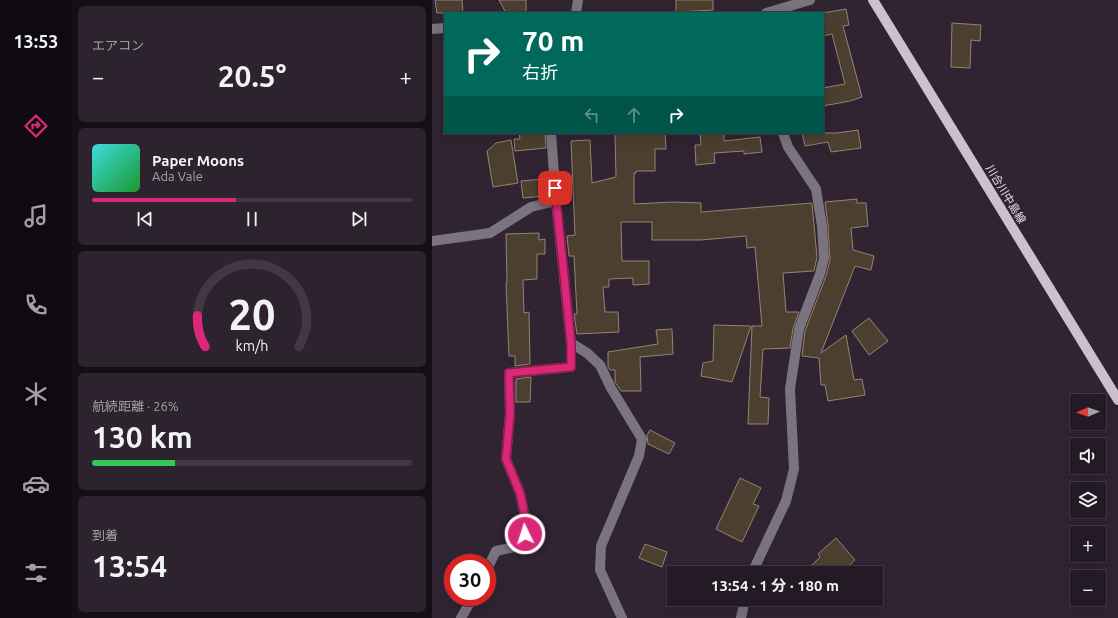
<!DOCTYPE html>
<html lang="ja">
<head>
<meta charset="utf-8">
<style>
  :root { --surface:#241a26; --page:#2c232e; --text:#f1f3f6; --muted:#a3a1a7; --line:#413843; --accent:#db2777 }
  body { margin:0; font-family:Ubuntu,"Noto Sans JP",sans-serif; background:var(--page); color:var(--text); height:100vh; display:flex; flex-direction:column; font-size:15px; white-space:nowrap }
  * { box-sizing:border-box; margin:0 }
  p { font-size:13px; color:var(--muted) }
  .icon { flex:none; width:22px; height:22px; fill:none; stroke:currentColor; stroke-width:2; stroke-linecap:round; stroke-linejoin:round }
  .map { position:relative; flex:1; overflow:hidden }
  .side { display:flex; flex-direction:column; gap:6px; padding:6px; background:#140e15; width:360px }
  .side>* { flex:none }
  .guide { position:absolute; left:12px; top:12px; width:380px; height:122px; border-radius:0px; box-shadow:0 4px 16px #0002,0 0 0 1px var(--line); background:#00695c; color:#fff; overflow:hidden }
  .needle { width:26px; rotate:268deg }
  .buttons { position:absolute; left:638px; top:394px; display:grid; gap:8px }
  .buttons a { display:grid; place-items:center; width:36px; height:36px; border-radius:0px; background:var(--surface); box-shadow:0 4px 16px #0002,0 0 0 1px var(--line); font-size:20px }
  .speed { position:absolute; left:12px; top:554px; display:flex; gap:8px; font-size:20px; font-weight:700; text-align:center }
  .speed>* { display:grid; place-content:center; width:52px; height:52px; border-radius:50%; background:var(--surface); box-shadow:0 4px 16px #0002,0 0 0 1px var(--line); line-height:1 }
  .speed .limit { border:6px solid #d22; background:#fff; color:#111 }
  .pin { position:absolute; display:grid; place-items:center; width:34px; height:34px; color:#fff; margin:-17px; border-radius:8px; box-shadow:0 2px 6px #0006 }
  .me { position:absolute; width:44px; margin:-22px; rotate:356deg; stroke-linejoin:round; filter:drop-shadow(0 0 3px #0008) }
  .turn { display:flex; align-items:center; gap:14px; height:84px; padding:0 12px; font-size:18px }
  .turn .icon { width:52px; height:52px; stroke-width:2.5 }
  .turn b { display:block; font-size:28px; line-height:34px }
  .lanes { display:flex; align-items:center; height:38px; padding:0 12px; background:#0003; justify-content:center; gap:20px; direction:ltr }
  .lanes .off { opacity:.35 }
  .big { font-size:30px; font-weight:700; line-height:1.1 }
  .side .card { flex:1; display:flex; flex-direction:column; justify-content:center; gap:6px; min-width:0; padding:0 14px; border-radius:6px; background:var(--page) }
  .side .dial { align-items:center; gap:0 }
  .dial svg { height:104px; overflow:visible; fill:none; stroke:var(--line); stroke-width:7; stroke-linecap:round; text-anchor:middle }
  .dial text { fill:var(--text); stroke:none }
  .song { display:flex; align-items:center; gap:12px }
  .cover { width:48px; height:48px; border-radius:6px; background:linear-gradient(135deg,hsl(180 70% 55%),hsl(130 70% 35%)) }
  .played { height:4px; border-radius:2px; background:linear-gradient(90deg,var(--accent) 45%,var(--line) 45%) }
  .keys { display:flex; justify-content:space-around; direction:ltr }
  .heat { display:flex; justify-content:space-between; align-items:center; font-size:22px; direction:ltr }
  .charge { height:6px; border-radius:3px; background:linear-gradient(90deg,#34c759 26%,var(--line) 0) }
  .trip { position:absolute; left:235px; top:566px; width:216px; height:40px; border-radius:0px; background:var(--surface); box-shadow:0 4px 16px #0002,0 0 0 1px var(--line); font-weight:700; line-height:40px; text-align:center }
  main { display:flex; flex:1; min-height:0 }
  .tab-bar { display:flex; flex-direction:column; width:72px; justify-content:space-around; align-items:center; background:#0e0a0f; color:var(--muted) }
  .tab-bar .icon { width:28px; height:28px }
  .tab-bar .on { color:var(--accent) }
  .tab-bar b { font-size:18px; color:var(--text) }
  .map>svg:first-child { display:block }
  .building { fill:#4d3f2f; stroke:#958473 }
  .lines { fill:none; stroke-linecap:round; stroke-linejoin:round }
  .minor { stroke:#79747d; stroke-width:10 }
  .major { stroke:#cbc0d2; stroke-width:10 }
  .route-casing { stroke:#8e194d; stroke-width:10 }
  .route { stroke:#db2777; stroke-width:7 }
  .labels { text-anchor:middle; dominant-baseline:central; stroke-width:4; stroke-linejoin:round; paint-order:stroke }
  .street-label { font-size:11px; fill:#e6dee8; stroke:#302332 }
</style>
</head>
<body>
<main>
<nav class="tab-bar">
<b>13:53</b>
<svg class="icon on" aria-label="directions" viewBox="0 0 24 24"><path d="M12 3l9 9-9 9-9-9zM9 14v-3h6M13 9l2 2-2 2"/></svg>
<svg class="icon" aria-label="music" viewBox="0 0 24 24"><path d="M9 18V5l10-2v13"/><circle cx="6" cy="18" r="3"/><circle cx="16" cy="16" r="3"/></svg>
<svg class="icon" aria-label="phone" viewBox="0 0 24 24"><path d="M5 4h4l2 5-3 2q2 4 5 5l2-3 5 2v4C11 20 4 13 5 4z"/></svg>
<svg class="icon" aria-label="climate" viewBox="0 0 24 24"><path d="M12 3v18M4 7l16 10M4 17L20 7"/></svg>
<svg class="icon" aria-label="car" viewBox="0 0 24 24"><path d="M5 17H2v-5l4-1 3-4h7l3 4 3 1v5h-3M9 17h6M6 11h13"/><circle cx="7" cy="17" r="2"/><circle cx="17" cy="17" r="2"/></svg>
<svg class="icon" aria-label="filters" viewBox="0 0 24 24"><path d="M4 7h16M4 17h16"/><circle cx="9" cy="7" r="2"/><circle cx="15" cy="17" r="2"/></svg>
</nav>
<section class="side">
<div class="card"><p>エアコン</p>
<div class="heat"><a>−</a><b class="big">20.5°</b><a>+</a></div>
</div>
<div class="card">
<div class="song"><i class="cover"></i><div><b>Paper Moons</b><p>Ada Vale</p></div></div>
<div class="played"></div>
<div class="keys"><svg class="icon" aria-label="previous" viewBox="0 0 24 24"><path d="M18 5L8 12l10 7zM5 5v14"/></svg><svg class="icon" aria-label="pause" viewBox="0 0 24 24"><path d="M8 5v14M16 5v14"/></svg><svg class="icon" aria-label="next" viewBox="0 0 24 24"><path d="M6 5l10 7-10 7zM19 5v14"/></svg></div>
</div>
<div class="card dial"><svg viewBox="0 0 100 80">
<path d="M14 69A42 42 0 1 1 86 69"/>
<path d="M14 69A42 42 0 0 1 8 45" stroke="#db2777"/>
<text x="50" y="56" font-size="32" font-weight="700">20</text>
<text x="50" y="72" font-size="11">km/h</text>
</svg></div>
<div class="card"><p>航続距離 · 26%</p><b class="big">130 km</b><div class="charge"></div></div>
<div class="card"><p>到着</p><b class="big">13:54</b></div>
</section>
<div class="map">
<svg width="686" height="618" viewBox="0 0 686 618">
  <rect width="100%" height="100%" fill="#302332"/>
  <g class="building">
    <polygon points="3,0 30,0 31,13 5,13"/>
    <polygon points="67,0 94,0 94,13 74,13"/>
    <polygon points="244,0 281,0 281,10 244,12"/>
    <polygon points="414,9 417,25 411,26 430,97 418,101 391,106 391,88 413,84 400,34 391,36 391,13"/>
    <polygon points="520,23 549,25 548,41 539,40 538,68 519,67"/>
    <polygon points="426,130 429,148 399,152 396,142 373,146 370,133 405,133"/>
    <polygon points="87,133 113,133 114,148 83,151 82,139 88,139"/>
    <polygon points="183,133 233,133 234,149 223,149 223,171 204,171 204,173 202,173 202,204 240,202 269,203 269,212 380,203 385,257 382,271 351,273 354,312 367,312 361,328 358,348 331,349 328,397 337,398 336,424 316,424 320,326 330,326 323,247 315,248 314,236 269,240 220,240 220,222 189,222 190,261 217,261 217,284 201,285 201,278 177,279 177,287 171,287 173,312 186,312 187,332 145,334 142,314 145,314 142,256 137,256 135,236 143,235 139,141 158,140 160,183 184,177"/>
    <polygon points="268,133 292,133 292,141 328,137 330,152 312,154 312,151 282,153 283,163 264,165 263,145 269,145"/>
    <polygon points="79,140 86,183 61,187 55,151 64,143"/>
    <polygon points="112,179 112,196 91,198 89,181"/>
    <polygon points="425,199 425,203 434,203 436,226 419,228 421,250 442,256 439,270 423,266 389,353 414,335 422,380 430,379 433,395 396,401 393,385 389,385 387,358 370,356 373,331 394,276 398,260 396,226 393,202"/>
    <polygon points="107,233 107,240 113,239 113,254 105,254 105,279 91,280 92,313 97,312 98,364 83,366 83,356 77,356 74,283 75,283 74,234"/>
    <polygon points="437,318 456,341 437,355 420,331"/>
    <polygon points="282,325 319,326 300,382 269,376 271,363 281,361"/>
    <polygon points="240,329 241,354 208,357 209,391 189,391 183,382 183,370 178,370 176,367 176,352 226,344 224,330"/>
    <polygon points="99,377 98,402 84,402 84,379"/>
    <polygon points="218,430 243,443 237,454 216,444 215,435"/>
    <polygon points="308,478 329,488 321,504 327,506 310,542 284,529"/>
    <polygon points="404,538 423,560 409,573 388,573 380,565 388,557 386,554"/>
    <polygon points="213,544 235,552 230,567 207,558"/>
  </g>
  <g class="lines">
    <g class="minor">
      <polyline points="144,13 146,0"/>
      <polyline points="334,13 378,0"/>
      <polyline points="0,29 13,28"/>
      <polyline points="0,241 58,233 99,207 124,201"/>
      <polyline points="139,343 155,353 168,365 179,388 210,439 207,456 169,546 168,570 190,618"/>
      <polyline points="55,569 64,551 92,545 94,522 88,493 74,459 78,414 77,373 139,367 139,343 124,201 119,133"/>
      <polyline points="320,573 354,501 362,469 358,389 367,329 388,274 392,258 390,226 384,189 356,147 351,133"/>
      <polyline points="29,618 41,597"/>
      <polyline points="309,618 313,599"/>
    </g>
    <polyline class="major" points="441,0 686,400"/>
  </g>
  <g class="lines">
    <defs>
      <polyline id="route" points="93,534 94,522 88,493 74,459 78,414 77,373 139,367 139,343 123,188"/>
    </defs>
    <use href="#route" class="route-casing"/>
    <use href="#route" class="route"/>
  </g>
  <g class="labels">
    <g class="street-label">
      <text transform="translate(574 194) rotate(59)">川合川中島線</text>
    </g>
  </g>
</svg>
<div class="buttons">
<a><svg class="needle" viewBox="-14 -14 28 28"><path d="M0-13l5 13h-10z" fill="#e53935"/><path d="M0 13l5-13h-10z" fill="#a3a1a7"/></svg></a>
<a><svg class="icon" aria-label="sound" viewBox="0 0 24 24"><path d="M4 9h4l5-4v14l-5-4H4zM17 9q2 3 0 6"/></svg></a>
<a><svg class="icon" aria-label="layers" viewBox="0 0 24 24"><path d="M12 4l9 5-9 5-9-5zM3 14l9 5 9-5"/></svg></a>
<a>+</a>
<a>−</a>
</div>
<div class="speed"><div class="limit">30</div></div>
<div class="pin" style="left:123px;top:188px;background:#d93025"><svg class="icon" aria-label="arrive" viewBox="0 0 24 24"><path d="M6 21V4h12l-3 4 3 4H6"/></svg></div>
<svg class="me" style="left:93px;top:534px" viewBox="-20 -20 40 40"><circle r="17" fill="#db2777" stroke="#fff" stroke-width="3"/><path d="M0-11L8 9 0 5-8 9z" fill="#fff"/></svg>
<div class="trip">13:54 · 1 分 · 180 m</div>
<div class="guide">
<div class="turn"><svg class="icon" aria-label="right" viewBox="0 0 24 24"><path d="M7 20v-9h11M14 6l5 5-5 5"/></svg><div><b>70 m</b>右折</div></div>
<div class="lanes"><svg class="icon off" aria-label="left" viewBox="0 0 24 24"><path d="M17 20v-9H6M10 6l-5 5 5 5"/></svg><svg class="icon off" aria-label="ahead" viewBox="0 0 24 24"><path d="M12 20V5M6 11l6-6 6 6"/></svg><svg class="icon" aria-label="right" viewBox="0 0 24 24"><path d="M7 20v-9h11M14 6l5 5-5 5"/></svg></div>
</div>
</div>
</main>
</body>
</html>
